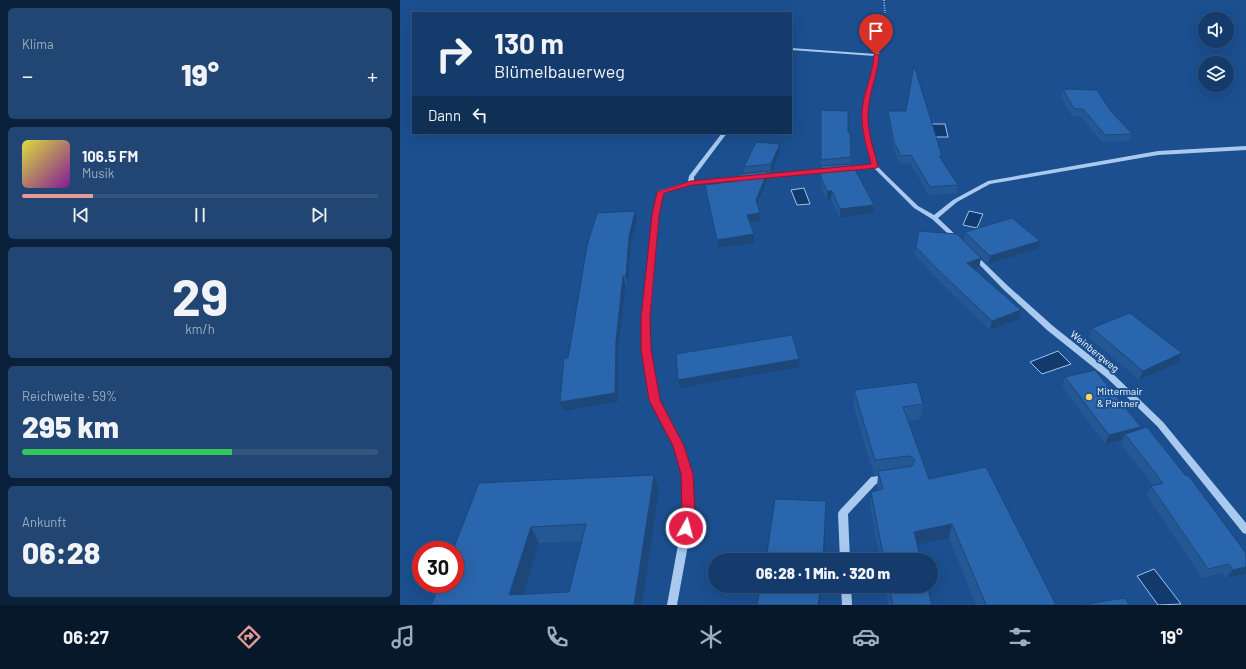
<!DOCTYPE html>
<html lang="de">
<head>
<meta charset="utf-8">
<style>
  :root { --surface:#143b6b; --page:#214673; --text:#f1f3f6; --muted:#9dadc1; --line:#33557e; --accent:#e69b98 }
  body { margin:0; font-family:Barlow,sans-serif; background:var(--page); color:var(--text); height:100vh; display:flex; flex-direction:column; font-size:15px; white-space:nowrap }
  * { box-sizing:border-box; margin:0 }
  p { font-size:13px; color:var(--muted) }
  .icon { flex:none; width:22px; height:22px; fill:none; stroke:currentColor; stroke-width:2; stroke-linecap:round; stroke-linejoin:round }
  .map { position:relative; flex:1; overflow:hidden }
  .drawer { display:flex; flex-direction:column; gap:8px; padding:8px; background:#0b203b; width:400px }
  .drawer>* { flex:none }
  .hud { position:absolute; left:12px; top:12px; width:380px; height:122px; border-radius:0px; box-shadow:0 4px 16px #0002,0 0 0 1px var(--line); background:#143b6b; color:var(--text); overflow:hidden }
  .buttons { position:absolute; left:798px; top:12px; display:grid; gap:8px }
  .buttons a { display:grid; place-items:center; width:36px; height:36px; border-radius:50%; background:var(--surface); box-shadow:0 4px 16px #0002,0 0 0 1px var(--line); font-size:20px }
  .speed { position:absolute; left:12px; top:541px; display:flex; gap:8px; font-size:20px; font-weight:700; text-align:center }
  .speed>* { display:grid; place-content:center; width:52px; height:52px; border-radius:50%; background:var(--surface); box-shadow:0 4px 16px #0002,0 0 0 1px var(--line); line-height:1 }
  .speed .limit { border:6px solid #d22; background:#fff; color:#111 }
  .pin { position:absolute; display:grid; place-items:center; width:34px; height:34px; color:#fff; margin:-41px -17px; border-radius:50% 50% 50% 0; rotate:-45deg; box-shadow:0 0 4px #0007 }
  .pin .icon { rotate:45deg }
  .me { position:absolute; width:44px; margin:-22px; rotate:7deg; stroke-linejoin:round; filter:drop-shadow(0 0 3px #0008) }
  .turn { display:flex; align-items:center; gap:14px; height:84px; padding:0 16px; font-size:18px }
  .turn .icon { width:52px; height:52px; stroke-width:2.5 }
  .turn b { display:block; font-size:28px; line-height:34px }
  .then { display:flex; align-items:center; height:38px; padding:0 16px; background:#0003; gap:8px; font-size:15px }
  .big { font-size:30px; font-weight:800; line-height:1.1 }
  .drawer .widget { flex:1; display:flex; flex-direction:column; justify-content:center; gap:6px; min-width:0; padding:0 14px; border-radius:6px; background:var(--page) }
  .drawer .dial { align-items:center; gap:0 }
  .dial b { font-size:52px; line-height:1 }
  .song { display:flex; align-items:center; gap:12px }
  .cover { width:48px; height:48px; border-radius:6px; background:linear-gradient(135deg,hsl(60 70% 55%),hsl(290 70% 35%)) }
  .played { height:4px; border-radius:2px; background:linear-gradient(90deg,var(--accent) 20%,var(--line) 20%) }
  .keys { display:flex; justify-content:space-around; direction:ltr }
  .heat { display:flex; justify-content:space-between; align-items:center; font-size:22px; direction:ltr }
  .charge { height:6px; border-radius:3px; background:linear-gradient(90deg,#34c759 59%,var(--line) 0) }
  .trip { position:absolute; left:308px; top:553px; width:230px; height:40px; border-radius:20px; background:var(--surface); box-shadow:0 4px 16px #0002,0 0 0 1px var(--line); font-weight:800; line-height:40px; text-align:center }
  .dock { display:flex; height:64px; justify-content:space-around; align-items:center; background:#08182b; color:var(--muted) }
  .dock .icon { width:28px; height:28px }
  .dock .on { color:var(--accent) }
  .dock b { font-size:18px; color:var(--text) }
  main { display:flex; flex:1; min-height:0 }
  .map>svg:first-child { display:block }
  .water { fill:#123a6d; stroke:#9cc4f0 }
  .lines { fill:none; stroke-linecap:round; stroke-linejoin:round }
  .path { stroke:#a9c9ee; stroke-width:1.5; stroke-dasharray:1 1.5; stroke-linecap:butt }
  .minor { fill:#a9c9ee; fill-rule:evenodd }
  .wall { fill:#245895; fill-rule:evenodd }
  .shaded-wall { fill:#1d4779 }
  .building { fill:#2a66ad; stroke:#1d4779; fill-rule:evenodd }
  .route { fill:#e11d48; stroke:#92132f }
  .poi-dot { fill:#ffd166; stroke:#1b4f8f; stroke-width:1.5 }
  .labels { text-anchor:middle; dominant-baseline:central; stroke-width:4; stroke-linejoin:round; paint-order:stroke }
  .street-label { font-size:10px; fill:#fff; stroke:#1b4f8f }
  .poi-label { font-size:10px; fill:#fff; stroke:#1b4f8f; text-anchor:start }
</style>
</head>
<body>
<main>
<section class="drawer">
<div class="widget"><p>Klima</p>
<div class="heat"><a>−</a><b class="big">19°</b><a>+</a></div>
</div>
<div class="widget">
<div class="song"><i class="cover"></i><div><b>106.5 FM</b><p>Musik</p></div></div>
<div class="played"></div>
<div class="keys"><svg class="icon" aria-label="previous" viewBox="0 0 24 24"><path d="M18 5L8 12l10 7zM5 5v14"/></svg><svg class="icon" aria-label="pause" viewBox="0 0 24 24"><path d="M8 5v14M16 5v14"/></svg><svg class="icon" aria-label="next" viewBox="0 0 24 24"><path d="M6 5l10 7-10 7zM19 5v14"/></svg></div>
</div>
<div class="widget dial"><b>29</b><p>km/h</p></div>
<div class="widget"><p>Reichweite · 59%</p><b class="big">295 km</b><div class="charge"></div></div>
<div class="widget"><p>Ankunft</p><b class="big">06:28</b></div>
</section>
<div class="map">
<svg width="846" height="605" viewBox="0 0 846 605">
  <rect width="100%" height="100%" fill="#1b4f8f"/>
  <g class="water">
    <polygon points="531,124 545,124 548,137 534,137"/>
    <polygon points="404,188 410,204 397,205 391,190"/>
    <polygon points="569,211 583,214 577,228 563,225"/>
    <polygon points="658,351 671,364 642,374 630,362"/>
    <polygon points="754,569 781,604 758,605 737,576"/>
  </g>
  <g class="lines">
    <polyline class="path" points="484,0 485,13"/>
    <g class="minor">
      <path d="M483,25L485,26L480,44L477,68L468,104L467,114V127L474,156L477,166L485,174L518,206L534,215L553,200L588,181L758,151L846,146V150L758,155L590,184L557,202L538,218L561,240L558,242L556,241L532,219L514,208L474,168L445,171L442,169L445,167L472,165C465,146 460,124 464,104C467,88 472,73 475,56L391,50V48L475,54L476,44L481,26Z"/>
      <polygon points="322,133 327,133 294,177 294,181 347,176 350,178 349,179 291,185 263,193 259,215 250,318 250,349 259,400 283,446 292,474 294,512 277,605 267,605 284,512 282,474 275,446 251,400 242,349 242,318 253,215 258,191 288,182 289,176"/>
      <polygon points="429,168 432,170 431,171 360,179 357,177 360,175"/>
      <polygon points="574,254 576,255 608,286 653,326 713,374 763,422 846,523 846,534 843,533 757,426 707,378 647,330 604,290 572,257 571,256 572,255"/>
      <polygon points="486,475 489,476 491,479 489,482 476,484 448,514 450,560 440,560 438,513 440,510 471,477"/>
      <polygon points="441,586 451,586 452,605 442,605"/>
    </g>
  </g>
  <g class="wall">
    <polygon points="663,89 710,110 732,134 729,141 702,142 681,117 672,116 661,97"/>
    <polygon points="421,110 448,132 451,157 451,164 474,213 440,218 431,199 427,200 421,186"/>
    <polygon points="488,111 542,156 541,160 558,185 557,193 529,195 510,163 500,164 494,150 488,118"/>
    <polygon points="380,144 380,152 371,173 368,173 368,179 358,205 360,213 361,221 350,223 354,243 318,248 306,194 305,185 337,181 344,173 344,167"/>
    <polygon points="235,211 237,219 231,245 228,285 226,285 218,350 218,402 164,411 168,358"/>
    <polygon points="565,232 638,249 588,264 564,241"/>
    <polygon points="516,247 581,258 579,267 574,269 621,310 619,319 590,330 535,277 515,255"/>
    <polygon points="692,328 778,363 739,380 689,337"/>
    <polygon points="665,377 741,427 740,430 846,553 846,574 826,578 823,573 802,578 746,495 751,486 753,485 720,443 722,440 705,444 662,386"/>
    <polygon points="454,390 523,404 521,419 508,421 529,479 656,605 576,605 549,538 517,545 521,560 480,560 470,506 471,492 478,490 477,485 478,475 474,475 453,405"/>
    <path d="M79,483L259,491L242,605H31ZM182,541L169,592L123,595L139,543Z"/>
    <polygon points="485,586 527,586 532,605 488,605"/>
  </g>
  <g class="shaded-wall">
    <polygon points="380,144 380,152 371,173 371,164"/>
    <polygon points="368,171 368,179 356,208 356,200"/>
    <polygon points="427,191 432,191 431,199 427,200"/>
    <polygon points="474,205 474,213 440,218 440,209"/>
    <polygon points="235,211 237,219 231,245 228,285 226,276 229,237"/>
    <polygon points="360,213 361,221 348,223 347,215"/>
    <polygon points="354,234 354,243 318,248 317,240"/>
    <polygon points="640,241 638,249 588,264 590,256"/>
    <polygon points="581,258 579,267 566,272 567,263"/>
    <polygon points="223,276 226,285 218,350 218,402 164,411 160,402 216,341"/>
    <polygon points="621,310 619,319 590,330 592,321"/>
    <polygon points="782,353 778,363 739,380 743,371"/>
    <polygon points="399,359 399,367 280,388 278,380"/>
    <polygon points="741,427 737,436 725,434 722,440 705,444 709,435"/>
    <polygon points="254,475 259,491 242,605 234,605"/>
    <polygon points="426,501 424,560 423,560"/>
    <polygon points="552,524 549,538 512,546 514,532"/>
    <polygon points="131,527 139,543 120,605 109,595"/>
    <polygon points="846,567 846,574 826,578 833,570"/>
    <polygon points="421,586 422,586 420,605 418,605"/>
  </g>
  <g class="building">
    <polygon points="514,65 542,156 539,156 558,185 530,187 511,155 501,156 494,142 488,111 506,111"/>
    <polygon points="663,89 697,90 710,110 732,134 705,135 683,109 674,109"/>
    <polygon points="421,110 448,111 448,132 450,132 451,157 421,160"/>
    <polygon points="356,142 380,144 371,164 344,167"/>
    <polygon points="452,164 474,205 440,209 432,191 427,191 421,178 421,166"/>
    <polygon points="368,171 356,200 360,213 347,215 354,234 317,240 305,185 337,181 340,174"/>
    <polygon points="235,211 229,237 226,276 223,276 216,341 215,393 160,402 164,358 168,358 187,246 197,213"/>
    <polygon points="612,218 640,241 590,256 565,232"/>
    <polygon points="519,231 557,234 581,258 567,263 621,310 592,321 536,268 516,247"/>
    <polygon points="730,313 782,353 743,371 692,328"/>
    <polygon points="392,335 399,359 278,380 276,354"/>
    <polygon points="695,370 741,427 709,435 665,377"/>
    <polygon points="517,382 523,404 503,407 529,479 586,467 656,605 586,605 552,524 514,532 521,560 484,560 471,492 483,489 478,471 512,466 515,460 512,457 509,456 475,460 454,390"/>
    <polygon points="747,427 786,476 788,475 846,553 846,567 833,570 829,564 808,569 751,486 763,483 725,434"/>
    <path d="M254,475L234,605H31L40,584H55V550H53L79,483ZM186,524L169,592L109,595L131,527Z"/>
    <polygon points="375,499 426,501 423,560 366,560"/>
    <polygon points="361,586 421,586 418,605 357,605"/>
    <polygon points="489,586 527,586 532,605 493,605"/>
    <polygon points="725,598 729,605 680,605"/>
  </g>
  <path class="route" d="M476,53L479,55C478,72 471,87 469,104C465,126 473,146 478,166L477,168L292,185L264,193L259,215L250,318L251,349L260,400L284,446L293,474L295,512L290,532L286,533L281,532L280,528L282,512L281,474L273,446L249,400L241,349V318L252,215L257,192L291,181L471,164C466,144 459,124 463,103C466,87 473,72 474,55Z"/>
  <circle class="poi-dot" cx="689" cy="397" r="4"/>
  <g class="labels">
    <g class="street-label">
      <text transform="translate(695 351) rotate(39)">Weinbergweg</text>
    </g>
    <g class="poi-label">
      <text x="697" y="391">Mittermair<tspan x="697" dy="12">&amp; Partner</tspan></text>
    </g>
  </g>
</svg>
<div class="buttons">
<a><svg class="icon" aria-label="sound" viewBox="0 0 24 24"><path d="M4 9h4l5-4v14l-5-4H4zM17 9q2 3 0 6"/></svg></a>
<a><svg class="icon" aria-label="layers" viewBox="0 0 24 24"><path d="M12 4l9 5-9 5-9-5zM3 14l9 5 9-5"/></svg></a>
</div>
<div class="speed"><div class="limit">30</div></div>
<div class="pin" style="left:476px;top:55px;background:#d93025"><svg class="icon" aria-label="arrive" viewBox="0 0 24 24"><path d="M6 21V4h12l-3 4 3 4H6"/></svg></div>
<svg class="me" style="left:286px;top:528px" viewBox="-20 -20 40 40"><circle r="17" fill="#e11d48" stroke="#fff" stroke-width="3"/><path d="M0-11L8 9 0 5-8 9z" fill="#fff"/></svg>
<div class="trip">06:28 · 1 Min. · 320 m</div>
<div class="hud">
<div class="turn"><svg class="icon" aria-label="right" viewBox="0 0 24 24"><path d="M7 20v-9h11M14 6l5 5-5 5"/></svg><div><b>130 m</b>Blümelbauerweg</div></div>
<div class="then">Dann<svg class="icon" aria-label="left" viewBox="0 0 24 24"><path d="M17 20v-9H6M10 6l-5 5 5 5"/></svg></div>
</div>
</div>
</main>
<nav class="dock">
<b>06:27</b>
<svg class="icon on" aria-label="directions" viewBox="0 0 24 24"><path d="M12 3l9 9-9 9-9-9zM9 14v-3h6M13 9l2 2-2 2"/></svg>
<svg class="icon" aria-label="music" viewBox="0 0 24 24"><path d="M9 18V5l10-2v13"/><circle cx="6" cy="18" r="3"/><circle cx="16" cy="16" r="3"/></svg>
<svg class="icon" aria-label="phone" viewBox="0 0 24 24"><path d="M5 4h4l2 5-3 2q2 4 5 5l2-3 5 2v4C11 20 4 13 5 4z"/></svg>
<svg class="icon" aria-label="climate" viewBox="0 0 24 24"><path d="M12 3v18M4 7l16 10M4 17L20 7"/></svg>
<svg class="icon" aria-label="car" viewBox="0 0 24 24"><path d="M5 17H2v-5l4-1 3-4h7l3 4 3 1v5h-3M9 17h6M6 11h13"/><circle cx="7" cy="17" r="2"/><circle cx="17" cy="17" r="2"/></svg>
<svg class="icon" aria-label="filters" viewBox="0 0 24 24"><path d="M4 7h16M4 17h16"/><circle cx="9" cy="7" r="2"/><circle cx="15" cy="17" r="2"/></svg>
<b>19°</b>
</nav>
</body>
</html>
